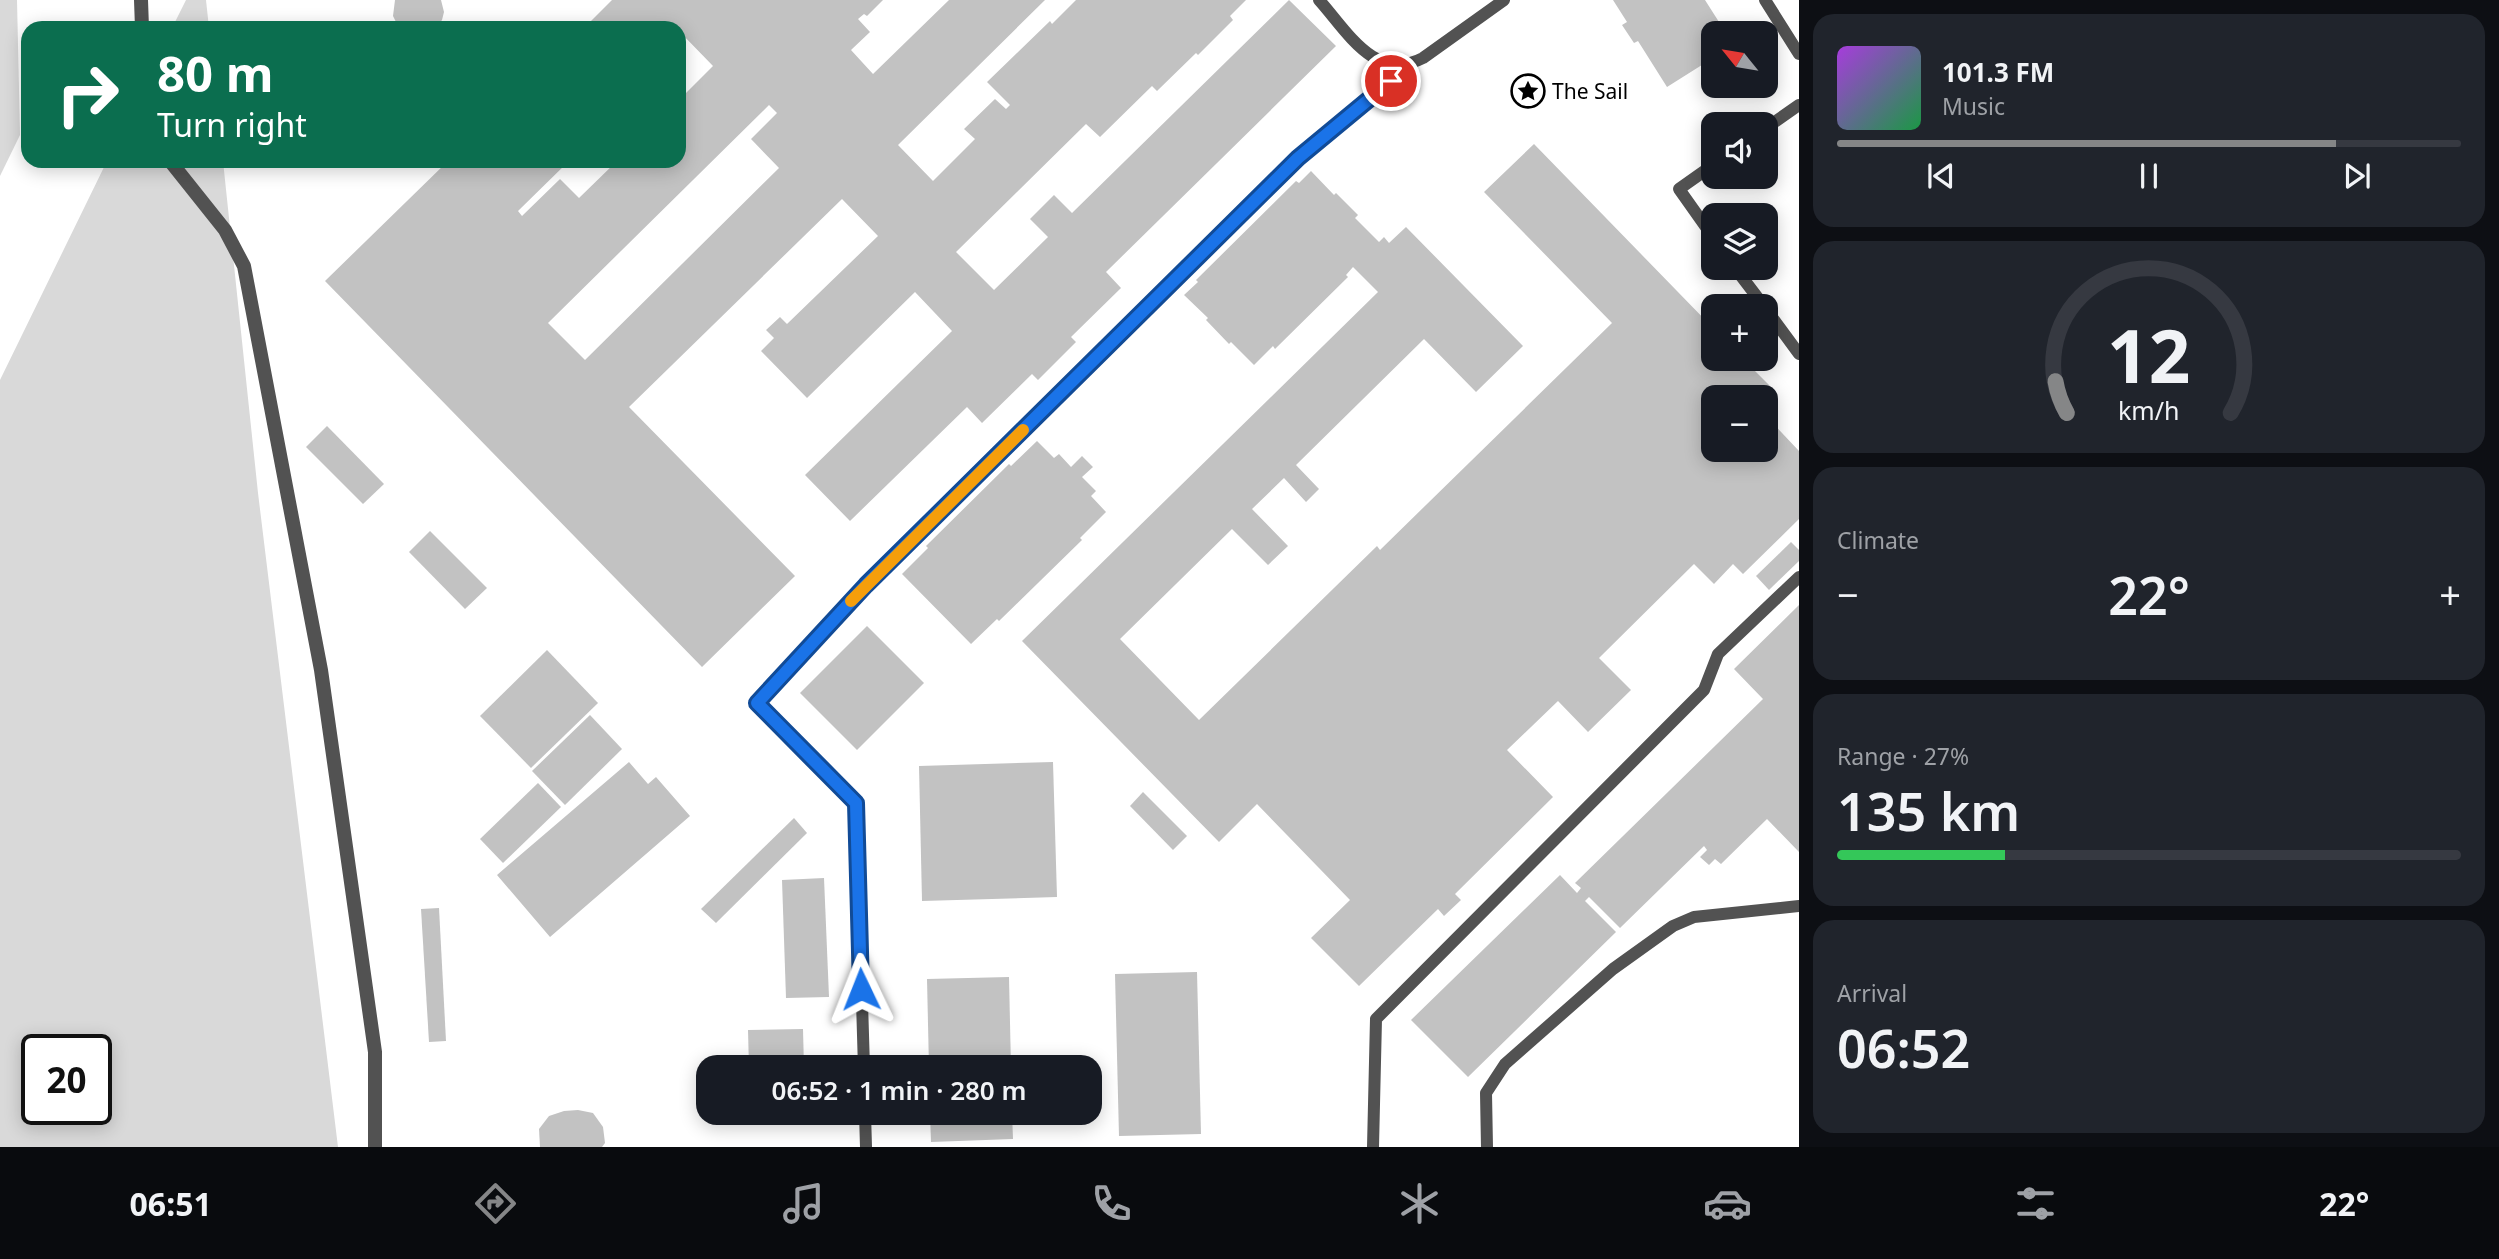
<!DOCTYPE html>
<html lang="en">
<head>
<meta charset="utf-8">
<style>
  :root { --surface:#171b24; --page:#20242c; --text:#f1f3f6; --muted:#9ea1a6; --line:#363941; --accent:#858687 }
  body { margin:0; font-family:"Noto Sans",sans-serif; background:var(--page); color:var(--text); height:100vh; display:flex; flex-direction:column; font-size:26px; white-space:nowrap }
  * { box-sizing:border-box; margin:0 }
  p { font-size:23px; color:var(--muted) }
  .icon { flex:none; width:38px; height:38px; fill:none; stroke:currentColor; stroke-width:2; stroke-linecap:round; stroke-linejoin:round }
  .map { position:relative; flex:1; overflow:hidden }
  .sheet { display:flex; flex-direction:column; gap:14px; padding:14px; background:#0d0f14; width:700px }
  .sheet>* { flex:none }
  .top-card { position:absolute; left:21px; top:21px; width:665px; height:147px; border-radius:21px; box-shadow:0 4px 18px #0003; background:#0b6e4f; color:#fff; overflow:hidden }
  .needle { width:46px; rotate:300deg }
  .fabs { position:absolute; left:1701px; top:21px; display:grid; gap:14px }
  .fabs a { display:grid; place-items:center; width:77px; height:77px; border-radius:14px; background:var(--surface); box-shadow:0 4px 18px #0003; font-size:35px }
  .speed { position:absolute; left:21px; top:1034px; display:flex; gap:14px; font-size:35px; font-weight:700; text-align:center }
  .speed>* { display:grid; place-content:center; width:91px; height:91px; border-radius:50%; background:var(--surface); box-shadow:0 4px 18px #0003; line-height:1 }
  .speed .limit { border:4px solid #111; border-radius:10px; background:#fff; color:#111 }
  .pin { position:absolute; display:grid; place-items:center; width:60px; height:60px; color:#fff; margin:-30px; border:4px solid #fff; border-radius:50%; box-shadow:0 2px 7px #0007 }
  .me { position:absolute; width:77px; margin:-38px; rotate:358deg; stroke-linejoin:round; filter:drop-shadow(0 0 5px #0008) }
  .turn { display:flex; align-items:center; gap:24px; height:147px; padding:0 21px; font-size:32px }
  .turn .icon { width:91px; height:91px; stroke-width:2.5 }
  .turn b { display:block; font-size:49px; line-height:60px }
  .big { font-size:52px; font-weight:600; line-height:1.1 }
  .sheet .widget { flex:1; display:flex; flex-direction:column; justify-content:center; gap:10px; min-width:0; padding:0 24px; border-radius:21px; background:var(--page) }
  .sheet .dial { align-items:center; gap:0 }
  .dial svg { height:182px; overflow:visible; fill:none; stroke:var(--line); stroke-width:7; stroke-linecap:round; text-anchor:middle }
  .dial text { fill:var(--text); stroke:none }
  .song { display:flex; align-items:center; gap:21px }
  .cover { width:84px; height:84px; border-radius:10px; background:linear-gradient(135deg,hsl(280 70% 55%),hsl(140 70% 35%)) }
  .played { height:7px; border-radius:4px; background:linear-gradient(90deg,var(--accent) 80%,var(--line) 80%) }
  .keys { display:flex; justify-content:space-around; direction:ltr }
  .heat { display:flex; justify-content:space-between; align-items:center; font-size:38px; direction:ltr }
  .charge { height:10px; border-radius:5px; background:linear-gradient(90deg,#34c759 27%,var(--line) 0) }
  .trip { position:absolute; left:696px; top:1055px; width:406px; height:70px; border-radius:21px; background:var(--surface); box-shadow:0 4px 18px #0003; font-weight:600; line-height:70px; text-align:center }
  .tabs { display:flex; height:112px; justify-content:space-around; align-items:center; background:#090b0e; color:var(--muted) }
  .tabs .icon { width:49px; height:49px }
  .tabs .current { color:var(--accent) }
  .tabs b { font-size:32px; color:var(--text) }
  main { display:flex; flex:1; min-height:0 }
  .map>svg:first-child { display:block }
  .green { fill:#d9d9d9; fill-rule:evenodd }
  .building { fill:#c2c2c2; fill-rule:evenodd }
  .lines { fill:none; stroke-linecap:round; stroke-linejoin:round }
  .service { stroke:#525252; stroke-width:12 }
  .minor { stroke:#525252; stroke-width:14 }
  .route-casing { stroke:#114b97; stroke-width:18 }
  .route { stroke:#1a73e8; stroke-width:12 }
  .slow { stroke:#f59e0b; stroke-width:12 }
  .labels { text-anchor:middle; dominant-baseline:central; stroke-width:5; stroke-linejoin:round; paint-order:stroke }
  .poi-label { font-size:21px; fill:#000; stroke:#fff; text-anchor:start }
</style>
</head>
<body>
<main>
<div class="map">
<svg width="1799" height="1147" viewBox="0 0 1799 1147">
  <rect width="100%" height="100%" fill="#fff"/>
  <g class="green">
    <polygon points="0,0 17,0 20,135 0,176"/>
    <polygon points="186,0 206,0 209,28 172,28"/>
    <path d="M107,161H223L258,493L338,1147H0V380ZM37,1050H96V1110H37Z"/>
  </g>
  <g class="building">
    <polygon points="395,0 441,0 444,12 442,20 436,28 399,28 393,16"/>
    <path d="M612,0H883L867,16L864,14L858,19L870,32L851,50L873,74L949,0H1045L898,145L933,181L975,139L964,129L995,99L1006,109L1010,105L987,82L1050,21L1052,24L1076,0H1246L1230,16L1233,20L1198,55L1196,53L1157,91L1152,86L1100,137L1086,124L956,252L994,290L1048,237L1030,219L1054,195L1072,213L1289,0L1336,46L1106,272L1121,288L1071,337L1076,342L1038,380L1032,374L982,423L967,407L850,521L805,475L952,331L915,292L807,398L761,351L774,338L766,330L780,317L787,324L878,236L842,199L629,407L795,576L702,667L325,281L448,161H569L518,211L522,216L560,179L579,198L617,161H679V100L713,66L679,31V28H584ZM769,105L777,113L751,139L779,168L585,360L548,323Z"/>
    <polygon points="1613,0 1705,0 1726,33 1713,33 1713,58 1667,87 1638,41 1634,43 1622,25 1627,22"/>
    <polygon points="1534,144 1713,328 1713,359 1743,359 1775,391 1766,400 1766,397 1713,397 1713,450 1766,450 1766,416 1799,451 1799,519 1743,574 1733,564 1714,584 1694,564 1599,658 1631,690 1588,732 1558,701 1507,750 1553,797 1455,894 1461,900 1444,916 1438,909 1359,986 1311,938 1350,900 1257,804 1219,842 1022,641 1378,292 1353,267 1346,275 1348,277 1275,349 1273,346 1254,365 1231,342 1229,344 1206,320 1208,318 1184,295 1198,282 1196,280 1296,181 1299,183 1311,171 1334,195 1336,193 1358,215 1355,218 1379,242 1384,237 1389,243 1406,227 1523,346 1476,392 1424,339 1296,465 1319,489 1306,502 1284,478 1252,509 1288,546 1268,565 1232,529 1120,639 1199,720 1377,546 1380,550 1612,323 1484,192"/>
    <polygon points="327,426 384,484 363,504 306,447"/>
    <polygon points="1037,441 1054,458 1059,454 1071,467 1082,456 1093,467 1082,477 1096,491 1091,496 1106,512 1080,538 1082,540 999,621 997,619 971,644 902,574 928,548 926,546 1009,464 1011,466"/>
    <polygon points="430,531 487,588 465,609 409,552"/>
    <polygon points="1791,542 1799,550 1799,561 1769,590 1756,576"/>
    <polygon points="1799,605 1799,852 1767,819 1721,864 1715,859 1709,865 1700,857 1707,850 1704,846 1620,928 1589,897 1585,901 1616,932 1468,1077 1411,1020 1560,875 1577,893 1581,888 1575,883 1763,699 1734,669"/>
    <polygon points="867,626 924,683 857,750 800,693"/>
    <polygon points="547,650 598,703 531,768 480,716"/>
    <polygon points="590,715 622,749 565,805 532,771"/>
    <polygon points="629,762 648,784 656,777 690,816 550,937 497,875"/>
    <polygon points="1053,762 1057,897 922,901 919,766"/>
    <polygon points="538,783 561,807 503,863 480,839"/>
    <polygon points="1143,792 1187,836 1173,850 1130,806"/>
    <polygon points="794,818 807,833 716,923 701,909"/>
    <polygon points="824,878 829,997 786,998 782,880"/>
    <polygon points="439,908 446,1041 429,1042 421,909"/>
    <polygon points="1197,972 1201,1134 1119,1136 1115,974"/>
    <polygon points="1009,977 1011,1068 929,1068 927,979"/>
    <polygon points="803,1029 804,1068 749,1068 748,1030"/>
    <polygon points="578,1110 593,1113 603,1127 605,1143 602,1147 540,1147 539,1129 549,1116 564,1111"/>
    <polygon points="930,1113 1012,1113 1013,1139 931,1142"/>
  </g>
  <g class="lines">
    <g class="service">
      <path d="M1319,0C1347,31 1375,83 1423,58L1504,0"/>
      <polyline points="1765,0 1799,54"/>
      <polyline points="1766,128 1799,105"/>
      <polyline points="1713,165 1679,189 1713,237"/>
      <polyline points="1735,268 1764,306"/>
      <polyline points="1766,309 1799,354"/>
      <polyline points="864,1068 856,803 757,703 866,585 1298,158 1411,65"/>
      <polyline points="865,1113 866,1147"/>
      <polyline points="1373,1147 1376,1019 1704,690 1718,654 1799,577"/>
      <polyline points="1487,1147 1486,1093 1505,1064 1613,969 1673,926 1694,917 1799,906"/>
    </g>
    <g class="minor">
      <polyline points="141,0 142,28"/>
      <polyline points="170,161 225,230 244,266 321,670 375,1052 375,1147"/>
    </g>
  </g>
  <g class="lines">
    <defs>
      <polyline id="route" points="861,989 856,803 757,703 866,585 1298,158 1391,81"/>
    </defs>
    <use href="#route" class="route-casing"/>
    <use href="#route" class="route"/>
    <polyline class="slow" points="851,601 1023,430"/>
  </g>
  <defs>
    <symbol id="sight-ring" viewBox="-11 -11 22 22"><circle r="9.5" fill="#fff" stroke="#000" stroke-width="1.5"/><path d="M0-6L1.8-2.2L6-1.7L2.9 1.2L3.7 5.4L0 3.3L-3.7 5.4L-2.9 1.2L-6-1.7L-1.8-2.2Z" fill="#000"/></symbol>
  </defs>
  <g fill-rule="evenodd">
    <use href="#sight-ring" x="1509" y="72" width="38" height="38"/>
  </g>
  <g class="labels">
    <g class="poi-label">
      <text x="1552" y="91">The Sail</text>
    </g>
  </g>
</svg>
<div class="fabs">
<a><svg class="needle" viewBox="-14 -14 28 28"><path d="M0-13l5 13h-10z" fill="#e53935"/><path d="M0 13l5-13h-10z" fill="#9ea1a6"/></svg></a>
<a><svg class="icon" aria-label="sound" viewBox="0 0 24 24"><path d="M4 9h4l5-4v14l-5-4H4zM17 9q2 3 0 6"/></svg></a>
<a><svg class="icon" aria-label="layers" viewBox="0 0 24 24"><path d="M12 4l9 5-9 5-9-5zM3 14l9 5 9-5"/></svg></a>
<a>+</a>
<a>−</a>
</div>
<div class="speed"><div class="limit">20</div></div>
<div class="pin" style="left:1391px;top:81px;background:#d93025"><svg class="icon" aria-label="arrive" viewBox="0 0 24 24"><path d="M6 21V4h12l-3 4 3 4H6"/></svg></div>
<svg class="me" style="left:861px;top:989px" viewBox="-20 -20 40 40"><path d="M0-17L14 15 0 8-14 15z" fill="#1a73e8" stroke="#fff" stroke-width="4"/></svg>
<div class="trip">06:52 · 1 min · 280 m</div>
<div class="top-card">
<div class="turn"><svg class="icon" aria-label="right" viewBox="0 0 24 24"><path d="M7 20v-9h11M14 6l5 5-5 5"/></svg><div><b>80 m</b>Turn right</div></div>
</div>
</div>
<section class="sheet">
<div class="widget">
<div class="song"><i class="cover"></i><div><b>101.3 FM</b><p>Music</p></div></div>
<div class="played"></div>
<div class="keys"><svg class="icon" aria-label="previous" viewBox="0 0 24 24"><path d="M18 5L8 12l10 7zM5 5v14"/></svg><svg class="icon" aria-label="pause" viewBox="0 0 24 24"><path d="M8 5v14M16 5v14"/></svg><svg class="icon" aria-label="next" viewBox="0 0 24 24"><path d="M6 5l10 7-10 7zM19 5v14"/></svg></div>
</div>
<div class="widget dial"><svg viewBox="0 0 100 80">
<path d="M14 69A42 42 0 1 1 86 69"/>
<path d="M14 69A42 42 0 0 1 9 55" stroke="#858687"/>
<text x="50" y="56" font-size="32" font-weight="700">12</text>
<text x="50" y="72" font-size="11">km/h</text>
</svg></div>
<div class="widget"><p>Climate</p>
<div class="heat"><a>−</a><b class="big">22°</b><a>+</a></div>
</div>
<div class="widget"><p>Range · 27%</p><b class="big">135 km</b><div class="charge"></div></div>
<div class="widget"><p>Arrival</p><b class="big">06:52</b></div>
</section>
</main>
<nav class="tabs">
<b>06:51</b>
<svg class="icon current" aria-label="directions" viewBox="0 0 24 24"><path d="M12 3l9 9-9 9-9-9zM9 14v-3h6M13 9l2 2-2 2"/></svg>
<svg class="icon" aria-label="music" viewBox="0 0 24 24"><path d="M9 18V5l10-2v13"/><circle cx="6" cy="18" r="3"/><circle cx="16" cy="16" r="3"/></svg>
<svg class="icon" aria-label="phone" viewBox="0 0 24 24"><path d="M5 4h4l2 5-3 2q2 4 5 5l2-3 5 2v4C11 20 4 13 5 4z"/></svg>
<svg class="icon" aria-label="climate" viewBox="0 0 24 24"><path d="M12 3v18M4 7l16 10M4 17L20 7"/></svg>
<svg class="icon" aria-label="car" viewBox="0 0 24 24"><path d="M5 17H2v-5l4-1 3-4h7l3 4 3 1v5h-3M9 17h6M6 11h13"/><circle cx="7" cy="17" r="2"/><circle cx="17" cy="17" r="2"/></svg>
<svg class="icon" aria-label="filters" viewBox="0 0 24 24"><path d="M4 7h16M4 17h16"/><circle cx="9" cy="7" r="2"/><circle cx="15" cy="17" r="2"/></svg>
<b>22°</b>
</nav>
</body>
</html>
